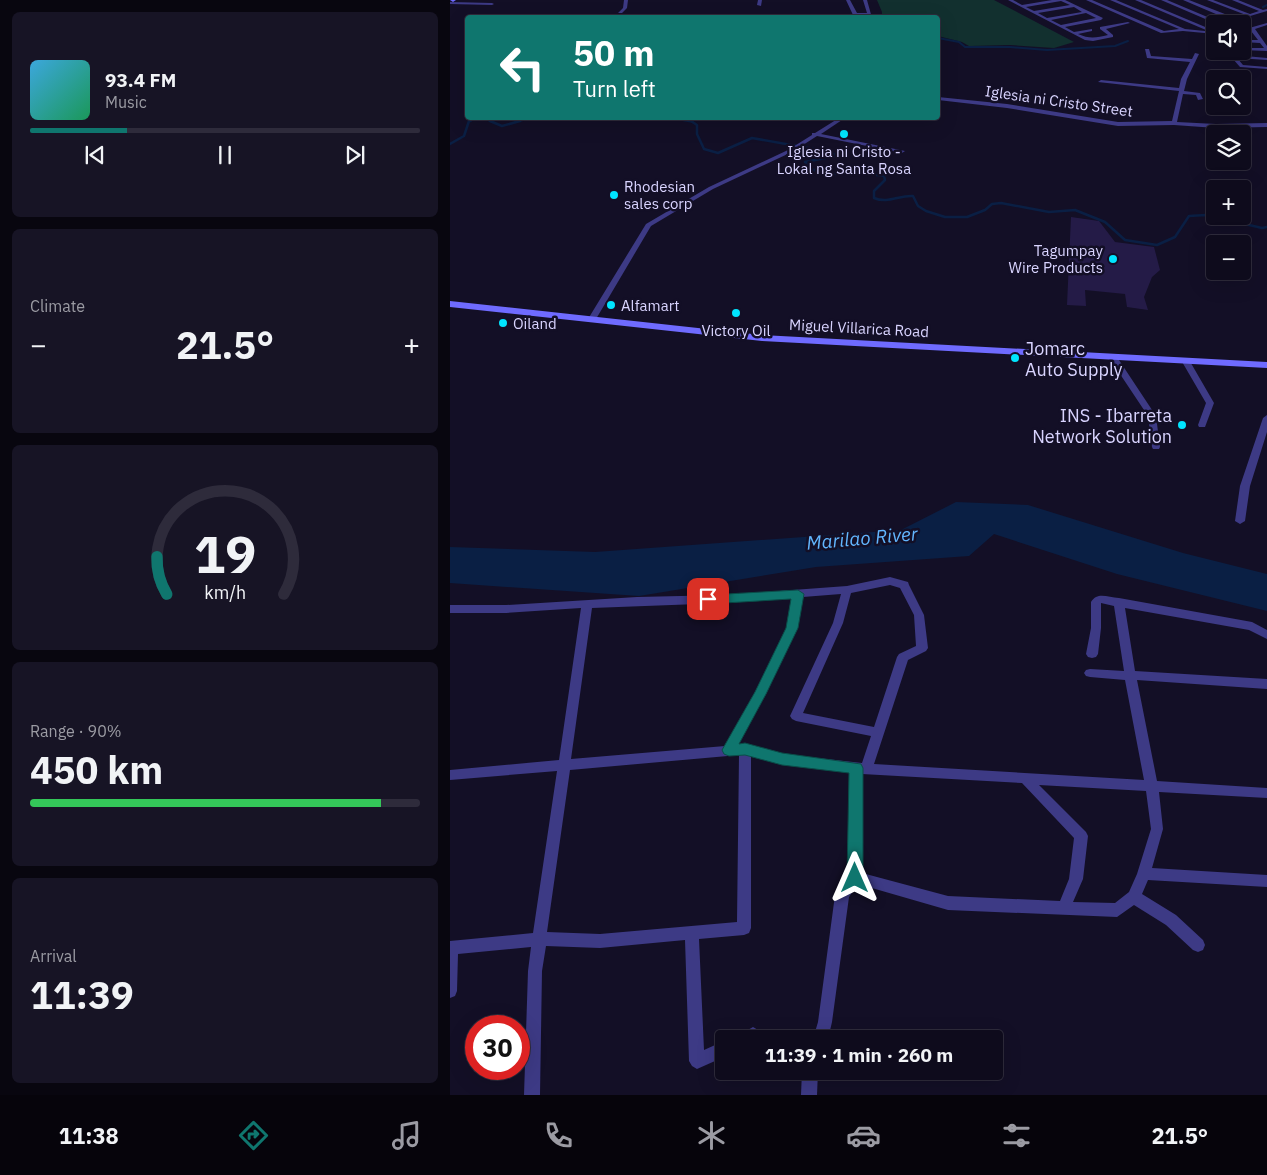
<!DOCTYPE html>
<html lang="en">
<head>
<meta charset="utf-8">
<style>
  :root { --surface:#0e0b1c; --page:#171425; --text:#f1f3f6; --muted:#9b9ba3; --line:#2e2b3b; --accent:#0f766e }
  body { margin:0; font-family:"IBM Plex Sans",sans-serif; background:var(--page); color:var(--text); height:100vh; display:flex; flex-direction:column; font-size:19px; white-space:nowrap }
  * { box-sizing:border-box; margin:0 }
  p { font-size:16px; color:var(--muted) }
  .icon { flex:none; width:28px; height:28px; fill:none; stroke:currentColor; stroke-width:2; stroke-linecap:round; stroke-linejoin:round }
  .map { position:relative; flex:1; overflow:hidden }
  .sheet { display:flex; flex-direction:column; gap:12px; padding:12px; background:#08060f; width:450px }
  .sheet>* { flex:none }
  .top-card { position:absolute; left:15px; top:15px; width:475px; height:105px; border-radius:5px; box-shadow:0 5px 20px #0002,0 0 0 1px var(--line); background:#0f766e; color:#fff; overflow:hidden }
  .tools { position:absolute; left:756px; top:15px; display:grid; gap:10px }
  .tools a { display:grid; place-items:center; width:45px; height:45px; border-radius:5px; background:var(--surface); box-shadow:0 5px 20px #0002,0 0 0 1px var(--line); font-size:25px }
  .speed { position:absolute; left:15px; top:1015px; display:flex; gap:10px; font-size:25px; font-weight:700; text-align:center }
  .speed>* { display:grid; place-content:center; width:65px; height:65px; border-radius:50%; background:var(--surface); box-shadow:0 5px 20px #0002,0 0 0 1px var(--line); line-height:1 }
  .speed .limit { border:8px solid #d22; background:#fff; color:#111 }
  .pin { position:absolute; display:grid; place-items:center; width:42px; height:42px; color:#fff; margin:-21px; border-radius:10px; box-shadow:0 2px 8px #0006 }
  .me { position:absolute; width:55px; margin:-28px; rotate:0deg; stroke-linejoin:round; filter:drop-shadow(0 0 4px #0008) }
  .turn { display:flex; align-items:center; gap:18px; height:105px; padding:0 25px; font-size:22px }
  .turn .icon { width:65px; height:65px; stroke-width:2.5 }
  .turn b { display:block; font-size:35px; line-height:42px }
  .big { font-size:38px; font-weight:800; line-height:1.1 }
  .sheet .tile { flex:1; display:flex; flex-direction:column; justify-content:center; gap:8px; min-width:0; padding:0 18px; border-radius:8px; background:var(--page) }
  .sheet .dial { align-items:center; gap:0 }
  .dial svg { height:130px; overflow:visible; fill:none; stroke:var(--line); stroke-width:7; stroke-linecap:round; text-anchor:middle }
  .dial text { fill:var(--text); stroke:none }
  .song { display:flex; align-items:center; gap:15px }
  .cover { width:60px; height:60px; border-radius:8px; background:linear-gradient(135deg,hsl(200 70% 55%),hsl(150 70% 35%)) }
  .played { height:5px; border-radius:2px; background:linear-gradient(90deg,var(--accent) 25%,var(--line) 25%) }
  .keys { display:flex; justify-content:space-around; direction:ltr }
  .heat { display:flex; justify-content:space-between; align-items:center; font-size:28px; direction:ltr }
  .charge { height:8px; border-radius:4px; background:linear-gradient(90deg,#34c759 90%,var(--line) 0) }
  .trip { position:absolute; left:265px; top:1030px; width:288px; height:50px; border-radius:5px; background:var(--surface); box-shadow:0 5px 20px #0002,0 0 0 1px var(--line); font-weight:800; line-height:50px; text-align:center }
  .dock { display:flex; height:80px; justify-content:space-around; align-items:center; background:#06040b; color:var(--muted) }
  .dock .icon { width:35px; height:35px }
  .dock .active { color:var(--accent) }
  .dock b { font-size:22px; color:var(--text) }
  main { display:flex; flex:1; min-height:0 }
  .map>svg:first-child { display:block }
  .green { fill:#12302f }
  .water { fill:#0a1f44 }
  .lines { fill:none; stroke-linecap:round; stroke-linejoin:round }
  .stream-far1 { stroke:#0a1f44; stroke-width:2 }
  .stream { stroke:#0a1f44; stroke-width:2.5 }
  .building { fill:#241b47 }
  .street { fill:#3d3a85; fill-rule:evenodd }
  .secondary { fill:#6f6bff; fill-rule:evenodd }
  .route { fill:#0f766e; stroke:#0a4d48 }
  .poi-dot { fill:#00e5ff; stroke:#130f26; stroke-width:2 }
  .labels { text-anchor:middle; dominant-baseline:central; stroke-width:5; stroke-linejoin:round; paint-order:stroke }
  .far-street-label { font-size:15px; fill:#d9d4ff; stroke:#130f26 }
  .far-poi-label { font-size:15px; fill:#d9d4ff; stroke:#130f26; text-anchor:start }
  .poi-label { font-size:18px; fill:#d9d4ff; stroke:#130f26; text-anchor:start }
  .water-label { font-size:19px; font-style:italic; fill:#62b6ff; stroke:#130f26 }
</style>
</head>
<body>
<main>
<section class="sheet">
<div class="tile">
<div class="song"><i class="cover"></i><div><b>93.4 FM</b><p>Music</p></div></div>
<div class="played"></div>
<div class="keys"><svg class="icon" aria-label="previous" viewBox="0 0 24 24"><path d="M18 5L8 12l10 7zM5 5v14"/></svg><svg class="icon" aria-label="pause" viewBox="0 0 24 24"><path d="M8 5v14M16 5v14"/></svg><svg class="icon" aria-label="next" viewBox="0 0 24 24"><path d="M6 5l10 7-10 7zM19 5v14"/></svg></div>
</div>
<div class="tile"><p>Climate</p>
<div class="heat"><a>−</a><b class="big">21.5°</b><a>+</a></div>
</div>
<div class="tile dial"><svg viewBox="0 0 100 80">
<path d="M14 69A42 42 0 1 1 86 69"/>
<path d="M14 69A42 42 0 0 1 8 46" stroke="#0f766e"/>
<text x="50" y="56" font-size="32" font-weight="700">19</text>
<text x="50" y="72" font-size="11">km/h</text>
</svg></div>
<div class="tile"><p>Range · 90%</p><b class="big">450 km</b><div class="charge"></div></div>
<div class="tile"><p>Arrival</p><b class="big">11:39</b></div>
</section>
<div class="map">
<svg width="817" height="1095" viewBox="0 0 817 1095">
  <rect width="100%" height="100%" fill="#130f26"/>
  <polygon class="green" points="427,0 544,0 624,42 604,48 560,45 519,46 512,42 488,36 488,18 432,17 432,12"/>
  <polygon class="water" points="506,502 578,505 733,553 817,574 817,611 667,574 544,534 519,556 366,567 189,596 0,583 0,547 145,552 451,530"/>
  <g class="lines">
    <g class="stream-far1">
      <polyline points="813,7 817,5"/>
      <polyline points="488,38 509,42 515,47 560,47 597,50 665,46 678,41"/>
      <polyline points="33,118 43,122"/>
      <polyline points="222,118 243,122"/>
      <polyline points="19,122 26,118"/>
      <polyline points="65,122 81,118"/>
    </g>
    <g class="stream">
      <polyline points="40,121 52,126 70,121"/>
      <path d="M241,121L247,125V134L254,149L268,153L302,138L381,152L386,156L355,162C367,179 388,173 406,173C416,173 425,175 434,176L435,180L424,191V198C438,204 449,195 463,196L468,206L476,211L495,217H517L535,210L542,204L551,203L599,212L625,210L655,222L675,240L707,245L725,237L739,216L756,215L812,228L817,227"/>
      <polyline points="0,144 14,136 19,121"/>
    </g>
  </g>
  <polygon class="building" points="621,217 649,221 665,242 704,247 710,270 702,277 694,297 698,310 677,307 675,294 635,290 636,306 617,305"/>
  <g class="lines">
    <g class="street">
      <polygon points="174,0 178,0 177,8 172,13 168,13 173,8"/>
      <polygon points="308,0 312,0 311,6 307,5"/>
      <polygon points="396,0 400,0 407,13 417,13 413,0 417,0 422,18 403,15"/>
      <path d="M558,0H563L572,5L602,0H615L653,18L651,20L615,27L624,32L642,29V31L628,34C639,39 646,38 658,35L650,29V27L678,22L680,23L656,29L663,35V37L643,41L635,40ZM611,1L620,5L584,11L576,7ZM624,7L632,12L597,18L588,13ZM636,13L646,18L611,25L601,20Z"/>
      <polygon points="636,0 642,0 714,31 729,29 660,0 666,0 735,29 765,32 765,34 733,31 711,33"/>
      <polygon points="685,0 691,0 760,29 756,30"/>
      <polygon points="711,0 717,0 774,24 767,24"/>
      <polygon points="733,0 739,0 785,18 796,15 757,0 763,0 800,14 809,11 782,0 788,0 813,10 817,9 817,11 780,22 778,21 780,20"/>
      <polygon points="0,2 42,3 44,4 42,5 0,4"/>
      <polygon points="817,23 817,25 805,29 817,46 817,51 792,50 792,48 814,48 810,43 792,42 792,40 808,40 801,31 792,33 792,30"/>
      <polygon points="695,49 699,49 701,56 742,59 745,53 749,54 737,79 734,91 750,93 753,99 748,100 746,95 733,94 727,122 766,124 817,123 817,127 766,128 724,125 668,126 557,108 488,100 488,97 557,104 668,122 722,121 729,91 648,82 651,80 729,88 731,79 740,62 697,58"/>
      <polygon points="776,51 781,51 784,55 817,58 817,60 787,58 793,65 817,67 817,69 790,67"/>
      <polygon points="389,118 395,118 371,134 455,151 452,153 367,136 342,152 263,189 201,226 146,319 145,321 139,321 138,319 196,224 259,187 338,150 362,135 362,133 365,133"/>
      <polygon points="659,354 665,354 706,416 710,447 709,449 703,449 702,447 698,416 658,356"/>
      <polygon points="732,358 738,358 764,403 755,427 749,427 748,425 756,403 731,360"/>
      <polygon points="817,415 817,432 800,486 795,521 790,524 785,521 790,486 813,418"/>
      <path d="M440,577L458,582L459,585L474,615L478,648L476,651L458,660L424,764L694,780L675,680L640,677L636,676L634,673L636,670L640,669L674,671L664,606L651,603V628L648,654L646,657L642,658L638,657L636,654L641,628V602C648,591 658,598 669,598L802,622L817,630V639L799,630L675,608L685,671L817,679V689L687,680L707,781L817,788V798L709,792L713,829L702,868L817,875V887L698,880L692,894L726,915L753,940L755,945L753,950L748,952L743,950L716,925L684,905L667,917L498,910L408,884L399,897L382,1022L378,1039H363L368,1022L385,895L398,875L400,772L332,764L301,756V928L299,933L294,935L249,939L254,1050L274,1041V1057L247,1069L242,1066L239,1061L235,940L150,948L96,946L92,971L90,1095H74L78,971L81,947L8,954L7,991L5,996L0,998V941L83,933L107,771L0,780V770L109,760L131,608L56,613H0V605H56L187,597L275,595L397,586ZM440,585L450,588L464,615L466,646L449,654L447,657L424,727L353,713L393,623L401,593ZM391,594L383,623L340,716L342,719L346,721L421,736L412,763L332,754L295,744H288L316,694L347,628L353,597ZM342,598L337,628L305,692L275,746L121,759L142,608L275,603ZM289,755L287,922L150,934L97,932L120,770ZM412,774L572,783L624,838L619,879L610,901L498,896L412,873ZM589,785L696,791L701,829L687,874L679,892L665,903L623,902L633,879L638,836L636,832Z"/>
      <polygon points="303,1027 308,1030 311,1035 309,1039 289,1039 291,1034"/>
      <polygon points="352,1071 368,1071 367,1095 351,1095"/>
    </g>
    <g class="secondary">
      <polygon points="0,0 6,0 3,2"/>
      <polygon points="0,301 312,335 817,362 817,368 312,341 0,307"/>
    </g>
  </g>
  <polygon class="route" points="348,590 354,594 348,628 316,694 289,744 295,743 332,753 411,764 413,768 413,878 410,883 405,885 399,883 397,878 399,773 332,765 295,755 279,756 274,754 272,750 305,692 336,628 341,599 258,604 252,599 258,595"/>
  <g class="poi-dot">
    <circle cx="394" cy="134" r="5"/>
    <circle cx="164" cy="195" r="5"/>
    <circle cx="663" cy="259" r="5"/>
    <circle cx="161" cy="305" r="5"/>
    <circle cx="286" cy="313" r="5"/>
    <circle cx="53" cy="323" r="5"/>
    <circle cx="565" cy="358" r="5"/>
    <circle cx="732" cy="425" r="5"/>
  </g>
  <g class="labels">
    <g class="far-street-label">
      <text transform="translate(609 101) rotate(8)">Iglesia ni Cristo Street</text>
      <text transform="translate(409 328) rotate(3)">Miguel Villarica Road</text>
    </g>
    <g class="far-poi-label">
      <text x="394" y="151" text-anchor="middle">Iglesia ni Cristo -<tspan x="394" dy="17">Lokal ng Santa Rosa</tspan></text>
      <text x="174" y="186">Rhodesian<tspan x="174" dy="17">sales corp</tspan></text>
      <text x="653" y="250" text-anchor="end">Tagumpay<tspan x="653" dy="17">Wire Products</tspan></text>
      <text x="171" y="305">Alfamart</text>
      <text x="63" y="323">Oiland</text>
      <text x="286" y="330" text-anchor="middle">Victory Oil</text>
    </g>
    <g class="poi-label">
      <text x="575" y="348">Jomarc<tspan x="575" dy="21">Auto Supply</tspan></text>
      <text x="722" y="415" text-anchor="end">INS - Ibarreta<tspan x="722" dy="21">Network Solution</tspan></text>
    </g>
    <g class="water-label">
      <text transform="translate(412 538) rotate(-5)">Marilao River</text>
    </g>
  </g>
</svg>
<div class="tools">
<a><svg class="icon" aria-label="sound" viewBox="0 0 24 24"><path d="M4 9h4l5-4v14l-5-4H4zM17 9q2 3 0 6"/></svg></a>
<a><svg class="icon" aria-label="search" viewBox="0 0 24 24"><circle cx="10" cy="10" r="6"/><path d="M15 15l6 6"/></svg></a>
<a><svg class="icon" aria-label="layers" viewBox="0 0 24 24"><path d="M12 4l9 5-9 5-9-5zM3 14l9 5 9-5"/></svg></a>
<a>+</a>
<a>−</a>
</div>
<div class="speed"><div class="limit">30</div></div>
<div class="pin" style="left:258px;top:599px;background:#d93025"><svg class="icon" aria-label="arrive" viewBox="0 0 24 24"><path d="M6 21V4h12l-3 4 3 4H6"/></svg></div>
<svg class="me" style="left:405px;top:878px" viewBox="-20 -20 40 40"><path d="M0-17L14 15 0 8-14 15z" fill="#0f766e" stroke="#fff" stroke-width="4"/></svg>
<div class="trip">11:39 · 1 min · 260 m</div>
<div class="top-card">
<div class="turn"><svg class="icon" aria-label="left" viewBox="0 0 24 24"><path d="M17 20v-9H6M10 6l-5 5 5 5"/></svg><div><b>50 m</b>Turn left</div></div>
</div>
</div>
</main>
<nav class="dock">
<b>11:38</b>
<svg class="icon active" aria-label="directions" viewBox="0 0 24 24"><path d="M12 3l9 9-9 9-9-9zM9 14v-3h6M13 9l2 2-2 2"/></svg>
<svg class="icon" aria-label="music" viewBox="0 0 24 24"><path d="M9 18V5l10-2v13"/><circle cx="6" cy="18" r="3"/><circle cx="16" cy="16" r="3"/></svg>
<svg class="icon" aria-label="phone" viewBox="0 0 24 24"><path d="M5 4h4l2 5-3 2q2 4 5 5l2-3 5 2v4C11 20 4 13 5 4z"/></svg>
<svg class="icon" aria-label="climate" viewBox="0 0 24 24"><path d="M12 3v18M4 7l16 10M4 17L20 7"/></svg>
<svg class="icon" aria-label="car" viewBox="0 0 24 24"><path d="M5 17H2v-5l4-1 3-4h7l3 4 3 1v5h-3M9 17h6M6 11h13"/><circle cx="7" cy="17" r="2"/><circle cx="17" cy="17" r="2"/></svg>
<svg class="icon" aria-label="filters" viewBox="0 0 24 24"><path d="M4 7h16M4 17h16"/><circle cx="9" cy="7" r="2"/><circle cx="15" cy="17" r="2"/></svg>
<b>21.5°</b>
</nav>
</body>
</html>
